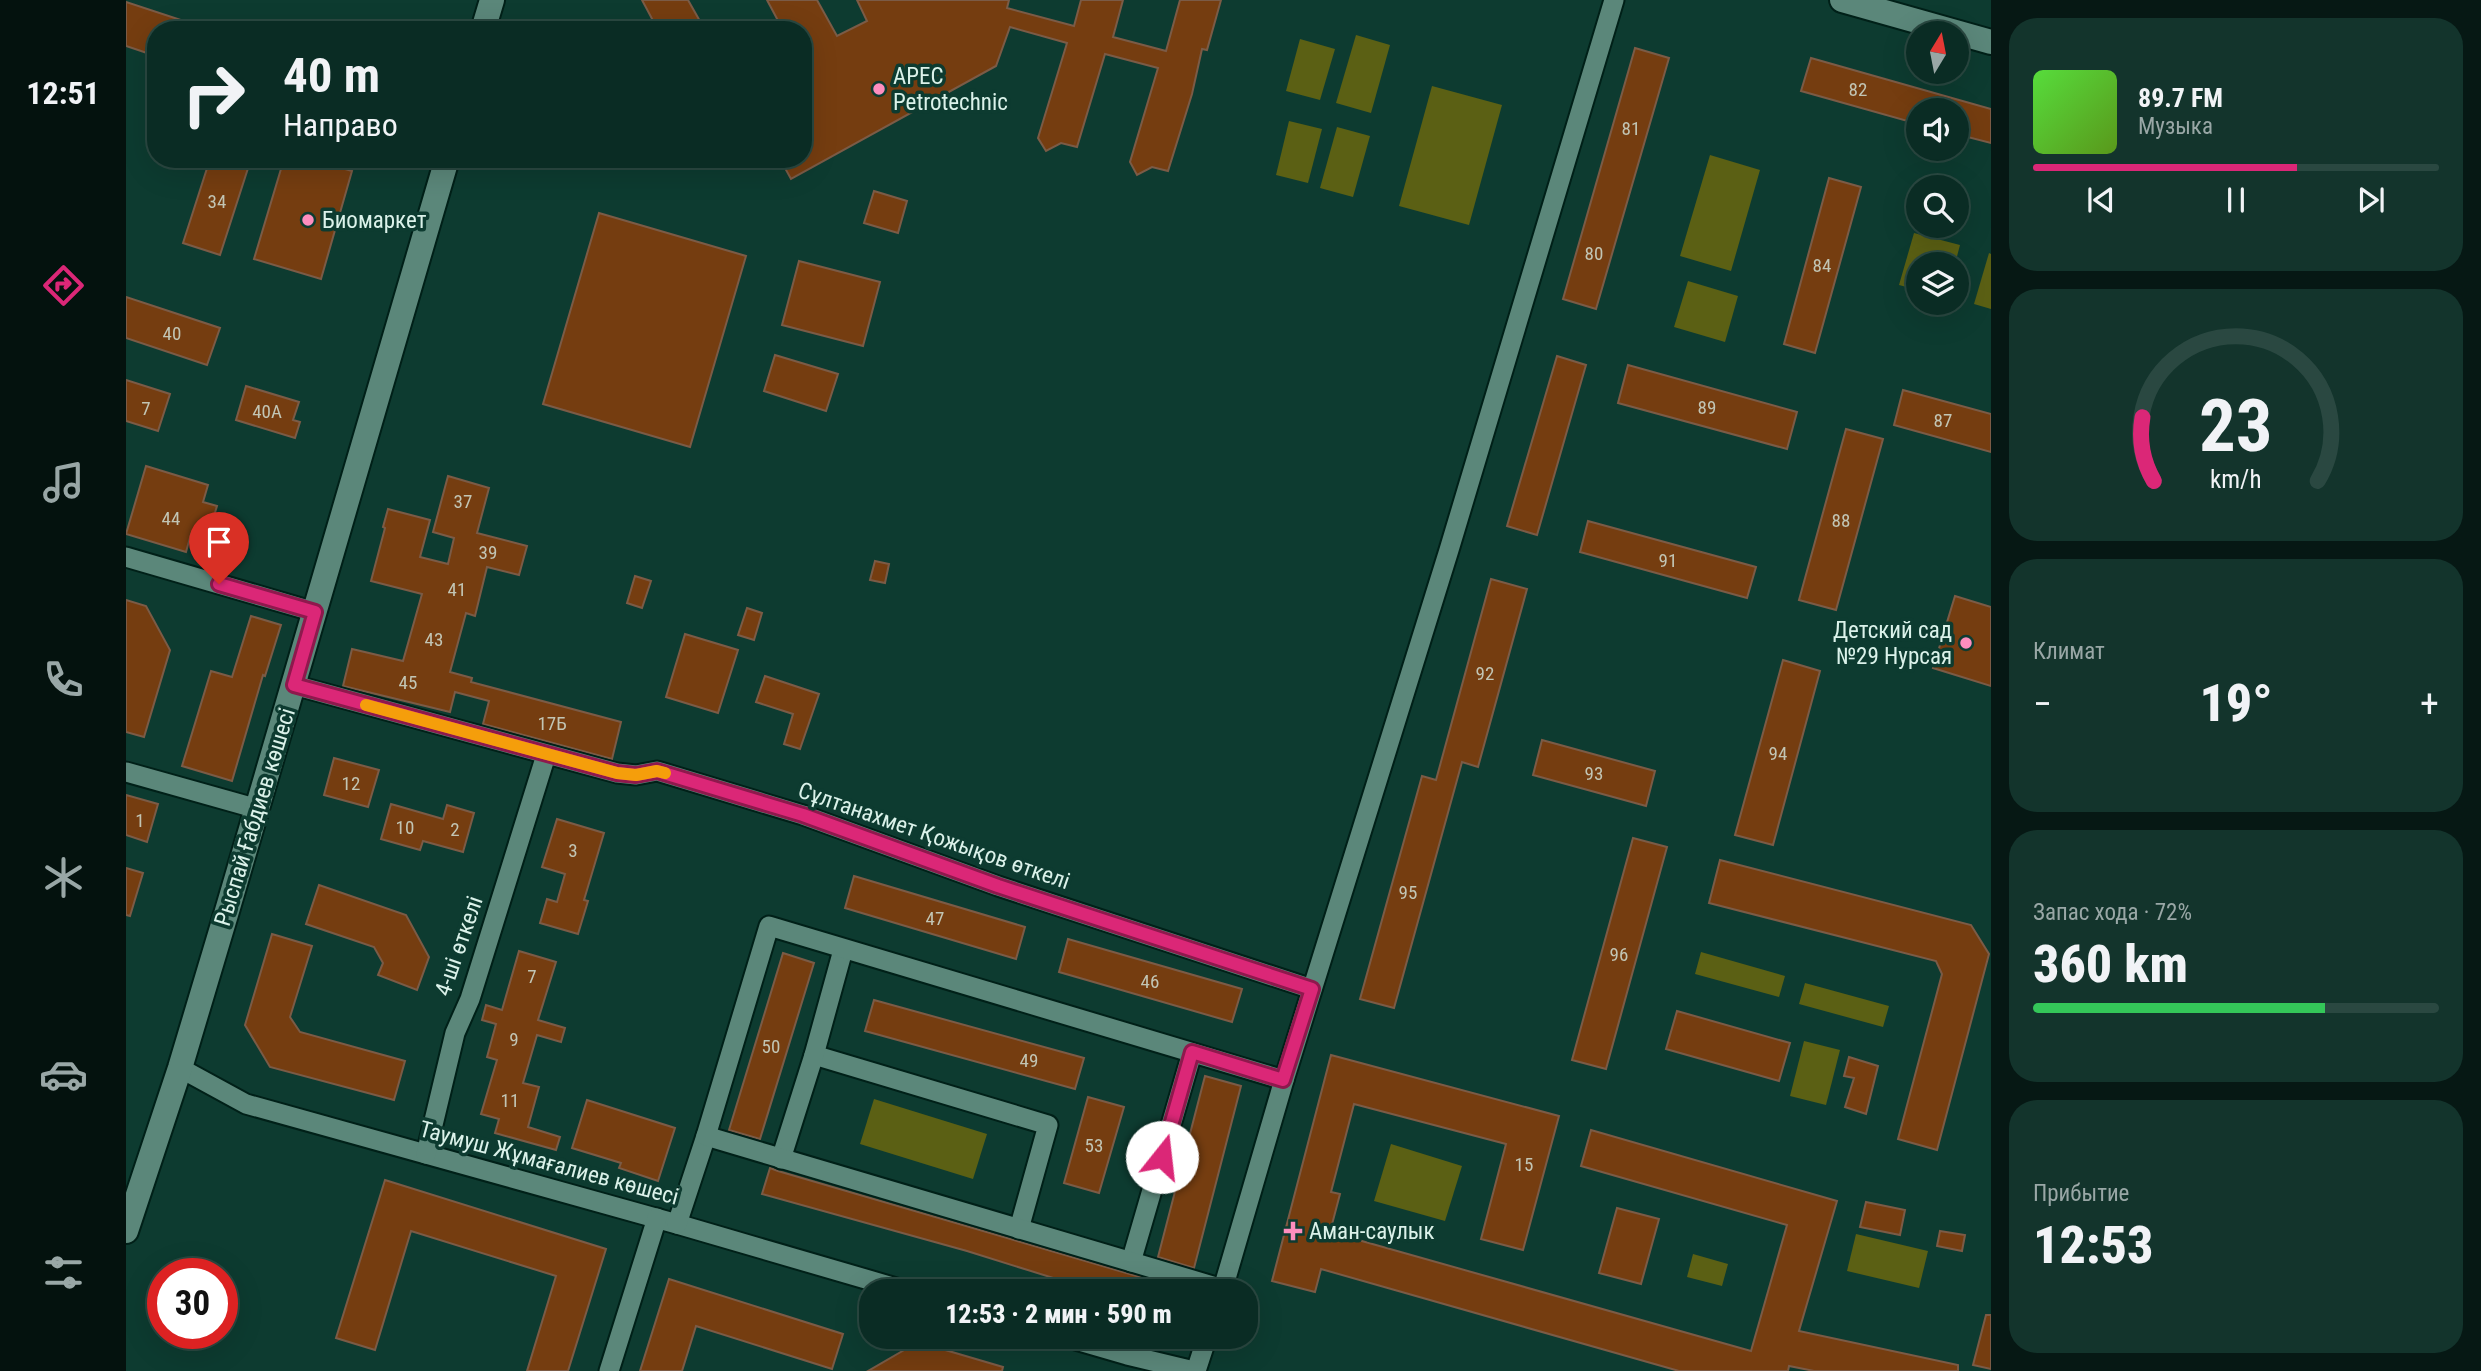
<!DOCTYPE html>
<html lang="ru">
<head>
<meta charset="utf-8">
<style>
  :root { --surface:#0a2c24; --page:#13342c; --text:#f1f3f6; --muted:#99a7a6; --line:#2a4841; --accent:#db2777 }
  body { margin:0; font-family:"Roboto Condensed",sans-serif; background:var(--page); color:var(--text); height:100vh; display:flex; flex-direction:column; font-size:26px; white-space:nowrap }
  * { box-sizing:border-box; margin:0 }
  p { font-size:23px; color:var(--muted) }
  .icon { flex:none; width:38px; height:38px; fill:none; stroke:currentColor; stroke-width:2; stroke-linecap:round; stroke-linejoin:round }
  .map { position:relative; flex:1; overflow:hidden }
  .details { display:flex; flex-direction:column; gap:18px; padding:18px; background:#061814; width:490px }
  .details>* { flex:none }
  .guide { position:absolute; left:21px; top:21px; width:665px; height:147px; border-radius:28px; box-shadow:0 7px 28px #0002,0 0 0 2px var(--line); background:#0a2c24; color:var(--text); overflow:hidden }
  .needle { width:46px; rotate:10deg }
  .fabs { position:absolute; left:1780px; top:21px; display:grid; gap:14px }
  .fabs a { display:grid; place-items:center; width:63px; height:63px; border-radius:50%; background:var(--surface); box-shadow:0 7px 28px #0002,0 0 0 2px var(--line); font-size:35px }
  .speed { position:absolute; left:21px; top:1258px; display:flex; gap:14px; font-size:35px; font-weight:700; text-align:center }
  .speed>* { display:grid; place-content:center; width:91px; height:91px; border-radius:50%; background:var(--surface); box-shadow:0 7px 28px #0002,0 0 0 2px var(--line); line-height:1 }
  .speed .limit { border:10px solid #d22; background:#fff; color:#111 }
  .pin { position:absolute; display:grid; place-items:center; width:60px; height:60px; color:#fff; margin:-72px -30px; border-radius:50% 50% 50% 0; rotate:-45deg; box-shadow:0 0 7px #0007 }
  .pin .icon { rotate:45deg }
  .me { position:absolute; width:77px; margin:-38px; rotate:16deg; stroke-linejoin:round; filter:drop-shadow(0 0 5px #0008) }
  .turn { display:flex; align-items:center; gap:24px; height:147px; padding:0 21px; font-size:32px }
  .turn .icon { width:91px; height:91px; stroke-width:2.5 }
  .turn b { display:block; font-size:49px; line-height:60px }
  .big { font-size:52px; font-weight:800; line-height:1.1 }
  .details .card { flex:1; display:flex; flex-direction:column; justify-content:center; gap:10px; min-width:0; padding:0 24px; border-radius:28px; background:var(--page) }
  .details .dial { align-items:center; gap:0 }
  .dial svg { height:182px; overflow:visible; fill:none; stroke:var(--line); stroke-width:7; stroke-linecap:round; text-anchor:middle }
  .dial text { fill:var(--text); stroke:none }
  .song { display:flex; align-items:center; gap:21px }
  .cover { width:84px; height:84px; border-radius:10px; background:linear-gradient(135deg,hsl(110 70% 55%),hsl(90 70% 35%)) }
  .played { height:7px; border-radius:4px; background:linear-gradient(90deg,var(--accent) 65%,var(--line) 65%) }
  .keys { display:flex; justify-content:space-around; direction:ltr }
  .heat { display:flex; justify-content:space-between; align-items:center; font-size:38px; direction:ltr }
  .charge { height:10px; border-radius:5px; background:linear-gradient(90deg,#34c759 72%,var(--line) 0) }
  .trip { position:absolute; left:733px; top:1279px; width:399px; height:70px; border-radius:28px; background:var(--surface); box-shadow:0 7px 28px #0002,0 0 0 2px var(--line); font-weight:800; line-height:70px; text-align:center }
  main { display:flex; flex:1; min-height:0 }
  .menu { display:flex; flex-direction:column; width:126px; justify-content:space-around; align-items:center; background:#04120e; color:var(--muted) }
  .menu .icon { width:49px; height:49px }
  .menu .current { color:var(--accent) }
  .menu b { font-size:32px; color:var(--text) }
  .map>svg:first-child { display:block }
  .green { fill:#5b6014 }
  .building { fill:#753d10; stroke:#7b5b46; stroke-width:2 }
  .lines { fill:none; stroke-linecap:round; stroke-linejoin:round }
  .minor-casing { stroke:#002018; stroke-width:23 }
  .tertiary-casing { stroke:#002018; stroke-width:28 }
  .minor { stroke:#5b877a; stroke-width:19 }
  .tertiary { stroke:#5b877a; stroke-width:24 }
  .route-casing { stroke:#8e194d; stroke-width:18 }
  .route { stroke:#db2777; stroke-width:12 }
  .slow { stroke:#f59e0b; stroke-width:12 }
  .poi-dot { fill:#fd8ebe; stroke:#0d3b30; stroke-width:2.5 }
  .labels { text-anchor:middle; dominant-baseline:central; stroke-width:7; stroke-linejoin:round; paint-order:stroke }
  .number-label { font-size:19px; fill:#c2c5b4 }
  .poi-label { font-size:23px; fill:#dbf2ea; stroke:#0d3b30; text-anchor:start }
  .street-label { font-size:23px; fill:#dbf2ea; stroke:#0d3b30 }
</style>
</head>
<body>
<main>
<nav class="menu">
<b>12:51</b>
<svg class="icon current" aria-label="directions" viewBox="0 0 24 24"><path d="M12 3l9 9-9 9-9-9zM9 14v-3h6M13 9l2 2-2 2"/></svg>
<svg class="icon" aria-label="music" viewBox="0 0 24 24"><path d="M9 18V5l10-2v13"/><circle cx="6" cy="18" r="3"/><circle cx="16" cy="16" r="3"/></svg>
<svg class="icon" aria-label="phone" viewBox="0 0 24 24"><path d="M5 4h4l2 5-3 2q2 4 5 5l2-3 5 2v4C11 20 4 13 5 4z"/></svg>
<svg class="icon" aria-label="climate" viewBox="0 0 24 24"><path d="M12 3v18M4 7l16 10M4 17L20 7"/></svg>
<svg class="icon" aria-label="car" viewBox="0 0 24 24"><path d="M5 17H2v-5l4-1 3-4h7l3 4 3 1v5h-3M9 17h6M6 11h13"/><circle cx="7" cy="17" r="2"/><circle cx="17" cy="17" r="2"/></svg>
<svg class="icon" aria-label="filters" viewBox="0 0 24 24"><path d="M4 7h16M4 17h16"/><circle cx="9" cy="7" r="2"/><circle cx="15" cy="17" r="2"/></svg>
</nav>
<div class="map">
<svg width="1865" height="1371" viewBox="0 0 1865 1371">
  <rect width="100%" height="100%" fill="#0d3b30"/>
  <g class="green">
    <polygon points="1230,35 1264,45 1245,113 1210,103"/>
    <polygon points="1174,39 1209,49 1194,100 1160,91"/>
    <polygon points="1306,86 1376,105 1343,225 1273,206"/>
    <polygon points="1163,121 1196,129 1182,183 1150,175"/>
    <polygon points="1211,127 1244,136 1227,197 1194,188"/>
    <polygon points="1584,155 1634,170 1605,271 1554,256"/>
    <polygon points="1788,233 1834,245 1829,264 1792,264 1792,290 1773,285"/>
    <polygon points="1863,253 1865,254 1865,309 1848,304"/>
    <polygon points="1562,281 1612,296 1599,342 1548,327"/>
    <polygon points="1575,952 1659,976 1653,997 1569,974"/>
    <polygon points="1679,983 1763,1006 1757,1027 1673,1004"/>
    <polygon points="1678,1041 1714,1050 1700,1105 1664,1096"/>
    <polygon points="748,1099 861,1134 847,1179 734,1144"/>
    <polygon points="1265,1144 1336,1166 1319,1221 1248,1201"/>
    <polygon points="1730,1234 1802,1251 1793,1288 1721,1271"/>
    <polygon points="1567,1254 1602,1264 1596,1286 1561,1277"/>
  </g>
  <g class="building">
    <polygon points="516,0 562,0 579,30 532,30"/>
    <polygon points="641,0 691,0 711,36 741,21 731,0 883,0 881,8 948,26 955,0 997,0 987,37 1040,51 1054,0 1095,0 1081,50 1076,49 1066,94 1042,171 1026,167 1011,175 1004,162 1032,68 979,54 951,147 935,143 920,151 912,138 941,43 884,27 870,66 665,179 654,159 677,159 677,30 657,30"/>
    <polygon points="0,2 76,27 76,30 30,30 30,56 0,46"/>
    <polygon points="1509,48 1543,58 1470,309 1437,299"/>
    <polygon points="1685,58 1865,109 1865,143 1830,134 1830,110 1792,110 1792,124 1675,91"/>
    <polygon points="84,159 125,159 94,255 57,243"/>
    <polygon points="158,159 185,159 226,171 195,279 128,259"/>
    <polygon points="1703,178 1735,187 1689,353 1658,344"/>
    <polygon points="748,191 781,201 772,233 738,223"/>
    <polygon points="473,213 620,256 564,447 417,404"/>
    <polygon points="673,261 754,282 737,346 656,325"/>
    <polygon points="0,297 94,328 81,365 0,338"/>
    <polygon points="649,355 712,374 700,411 638,391"/>
    <polygon points="1431,356 1460,365 1411,535 1381,526"/>
    <polygon points="1502,365 1671,412 1661,449 1492,403"/>
    <polygon points="0,380 44,394 32,431 0,421"/>
    <polygon points="120,386 173,402 167,420 174,422 169,438 110,420"/>
    <polygon points="1777,390 1865,414 1865,452 1768,425"/>
    <polygon points="1720,429 1757,439 1710,610 1673,600"/>
    <polygon points="20,466 82,485 77,502 91,506 81,539 65,534 60,552 0,534"/>
    <polygon points="322,476 363,488 351,533 401,546 393,575 361,567 349,616 340,613 324,672 346,678 345,682 495,722 486,759 357,724 363,701 329,692 324,712 217,686 226,649 277,661 296,594 245,581 259,528 257,527 262,509 304,520 294,557 322,564 328,538 307,532"/>
    <polygon points="1462,521 1630,567 1621,598 1454,552"/>
    <polygon points="749,561 763,564 759,583 744,580"/>
    <polygon points="509,576 525,581 516,608 501,603"/>
    <polygon points="1365,579 1401,589 1352,767 1336,762 1268,1008 1234,999 1296,776 1310,780"/>
    <polygon points="1829,596 1865,607 1865,686 1807,668"/>
    <polygon points="0,600 20,606 44,650 18,737 0,732"/>
    <polygon points="621,608 636,613 628,640 612,635"/>
    <polygon points="125,616 155,625 139,676 137,675 106,781 56,766 85,671 106,677"/>
    <polygon points="559,634 612,650 592,713 540,697"/>
    <polygon points="1657,660 1694,671 1647,845 1609,835"/>
    <polygon points="639,676 693,694 674,749 658,744 667,714 630,702"/>
    <polygon points="1416,740 1529,771 1520,806 1407,775"/>
    <polygon points="208,758 253,770 242,807 198,795"/>
    <polygon points="0,795 32,804 21,842 0,835"/>
    <polygon points="265,804 317,819 321,805 348,813 337,852 297,841 294,850 255,839"/>
    <polygon points="431,819 478,833 458,900 462,901 452,934 414,923 421,899 431,902 439,874 416,867"/>
    <polygon points="1507,838 1541,847 1480,1069 1446,1060"/>
    <polygon points="1594,860 1845,925 1863,954 1811,1150 1772,1139 1816,974 1810,961 1583,903"/>
    <polygon points="0,868 17,873 4,916 0,915"/>
    <polygon points="728,876 899,927 890,959 719,908"/>
    <polygon points="193,885 280,915 303,957 291,990 252,975 257,963 248,947 180,924"/>
    <polygon points="146,934 186,946 164,1017 174,1032 279,1061 268,1100 144,1067 119,1025"/>
    <polygon points="942,939 1116,989 1106,1022 933,972"/>
    <polygon points="393,951 430,962 412,1020 439,1028 435,1042 411,1035 397,1083 413,1087 402,1127 434,1137 430,1150 369,1133 373,1119 355,1114 371,1060 361,1057 370,1024 356,1020 360,1005 376,1010"/>
    <polygon points="657,953 688,963 634,1139 603,1130"/>
    <polygon points="748,1000 958,1058 949,1089 739,1031"/>
    <polygon points="1551,1011 1664,1043 1653,1081 1540,1049"/>
    <polygon points="1205,1055 1433,1116 1397,1250 1355,1239 1380,1144 1228,1104 1205,1192 1214,1194 1204,1232 1625,1351 1661,1225 1455,1166 1465,1130 1711,1201 1673,1331 1832,1365 1832,1371 1688,1371 1663,1366 1662,1371 1553,1371 1195,1269 1189,1292 1146,1281"/>
    <polygon points="1723,1057 1752,1066 1740,1114 1719,1107 1728,1078 1718,1076"/>
    <polygon points="1079,1076 1115,1086 1068,1268 1032,1257"/>
    <polygon points="962,1097 998,1107 973,1193 938,1183"/>
    <polygon points="461,1100 549,1128 532,1181 493,1168 495,1163 446,1148"/>
    <polygon points="644,1168 652,1171 1031,1282 1028,1292 972,1292 841,1251 636,1194"/>
    <polygon points="259,1180 480,1249 442,1371 401,1371 430,1276 285,1231 249,1350 210,1338"/>
    <polygon points="1740,1202 1779,1210 1774,1235 1734,1227"/>
    <polygon points="1491,1208 1533,1219 1515,1284 1473,1273"/>
    <polygon points="1814,1231 1839,1235 1836,1251 1811,1246"/>
    <polygon points="543,1279 717,1334 706,1369 570,1326 556,1371 514,1371"/>
    <polygon points="1860,1315 1865,1315 1865,1369 1847,1365"/>
    <polygon points="792,1342 877,1367 876,1371 742,1371"/>
  </g>
  <g class="lines">
    <defs>
      <g id="minor">
        <polyline points="0,557 189,612"/>
        <polyline points="168,685 491,773 510,775 531,771 677,815 872,886 1186,989"/>
        <polyline points="0,772 132,809"/>
        <polyline points="688,1055 922,1125 893,1229"/>
        <polyline points="54,1068 120,1104 551,1224 784,1292"/>
        <polyline points="300,1154 329,1033 344,999 420,755"/>
        <polyline points="655,1159 688,1055 717,950"/>
        <polyline points="551,1224 580,1136"/>
        <polyline points="1005,1262 1066,1053"/>
        <polyline points="1097,1289 580,1136 643,926 1158,1080"/>
        <polyline points="1096,1292 1158,1080 1323,550 1488,0"/>
        <polyline points="939,1337 1001,1355 1068,1371"/>
        <polyline points="483,1371 531,1218"/>
        <polyline points="1070,1371 1081,1337"/>
      </g>
      <g id="tertiary">
        <polyline points="1716,0 1865,42"/>
        <polyline points="357,30 366,0"/>
        <polyline points="0,1231 54,1068 101,911 321,159"/>
      </g>
    </defs>
    <use href="#minor" class="minor-casing"/>
    <use href="#tertiary" class="tertiary-casing"/>
    <use href="#minor" class="minor"/>
    <use href="#tertiary" class="tertiary"/>
  </g>
  <g class="lines">
    <defs>
      <polyline id="route" points="93,584 189,612 168,685 491,773 510,775 531,771 677,815 872,886 1186,989 1157,1080 1066,1052 1036,1157"/>
    </defs>
    <use href="#route" class="route-casing"/>
    <use href="#route" class="route"/>
    <polyline class="slow" points="240,705 491,773 510,775 531,771 539,773"/>
  </g>
  <g class="poi-dot">
    <circle cx="753" cy="89" r="7"/>
    <circle cx="182" cy="220" r="7"/>
    <circle cx="1840" cy="643" r="7"/>
    <path d="M1163.5 1220.5h7v7h7v7h-7v7h-7v-7h-7v-7h7z"/>
  </g>
  <g class="labels">
    <g class="number-label">
      <text x="1732" y="89">82</text>
      <text x="1505" y="128">81</text>
      <text x="91" y="201">34</text>
      <text x="1468" y="253">80</text>
      <text x="1696" y="265">84</text>
      <text x="46" y="333">40</text>
      <text x="1581" y="407">89</text>
      <text x="20" y="408">7</text>
      <text x="141" y="411">40А</text>
      <text x="1817" y="420">87</text>
      <text x="337" y="501">37</text>
      <text x="45" y="518">44</text>
      <text x="1715" y="520">88</text>
      <text x="362" y="552">39</text>
      <text x="1542" y="560">91</text>
      <text x="331" y="589">41</text>
      <text x="308" y="639">43</text>
      <text x="1359" y="673">92</text>
      <text x="282" y="682">45</text>
      <text x="426" y="723">17Б</text>
      <text x="1652" y="753">94</text>
      <text x="1468" y="773">93</text>
      <text x="225" y="783">12</text>
      <text x="14" y="820">1</text>
      <text x="279" y="827">10</text>
      <text x="329" y="829">2</text>
      <text x="447" y="850">3</text>
      <text x="1282" y="892">95</text>
      <text x="809" y="918">47</text>
      <text x="1493" y="954">96</text>
      <text x="406" y="976">7</text>
      <text x="1024" y="981">46</text>
      <text x="388" y="1039">9</text>
      <text x="645" y="1046">50</text>
      <text x="903" y="1060">49</text>
      <text x="384" y="1100">11</text>
      <text x="968" y="1145">53</text>
      <text x="1398" y="1164">15</text>
    </g>
    <g class="poi-label">
      <text x="767" y="76">APEC<tspan x="767" dy="26">Petrotechnic</tspan></text>
      <text x="196" y="220">Биомаркет</text>
      <text x="1826" y="630" text-anchor="end">Детский сад<tspan x="1826" dy="26">№29 Нурсая</tspan></text>
      <text x="1183" y="1231">Аман-саулык</text>
    </g>
    <g class="street-label">
      <text transform="translate(129 817) rotate(-73)">Рыспай Ғабдиев көшесі</text>
      <text transform="translate(808 836) rotate(19)">Сұлтанахмет Қожықов өткелі</text>
      <text transform="translate(333 946) rotate(-71)">4-ші өткелі</text>
      <text transform="translate(423 1163) rotate(15)">Таумуш Жұмағалиев көшесі</text>
    </g>
  </g>
</svg>
<div class="fabs">
<a><svg class="needle" viewBox="-14 -14 28 28"><path d="M0-13l5 13h-10z" fill="#e53935"/><path d="M0 13l5-13h-10z" fill="#99a7a6"/></svg></a>
<a><svg class="icon" aria-label="sound" viewBox="0 0 24 24"><path d="M4 9h4l5-4v14l-5-4H4zM17 9q2 3 0 6"/></svg></a>
<a><svg class="icon" aria-label="search" viewBox="0 0 24 24"><circle cx="10" cy="10" r="6"/><path d="M15 15l6 6"/></svg></a>
<a><svg class="icon" aria-label="layers" viewBox="0 0 24 24"><path d="M12 4l9 5-9 5-9-5zM3 14l9 5 9-5"/></svg></a>
</div>
<div class="speed"><div class="limit">30</div></div>
<div class="pin" style="left:93px;top:584px;background:#d93025"><svg class="icon" aria-label="arrive" viewBox="0 0 24 24"><path d="M6 21V4h12l-3 4 3 4H6"/></svg></div>
<svg class="me" style="left:1036px;top:1157px" viewBox="-20 -20 40 40"><circle r="19" fill="#fff"/><path d="M0-13L10 11 0 6-10 11z" fill="#db2777"/></svg>
<div class="trip">12:53 · 2 мин · 590 m</div>
<div class="guide">
<div class="turn"><svg class="icon" aria-label="right" viewBox="0 0 24 24"><path d="M7 20v-9h11M14 6l5 5-5 5"/></svg><div><b>40 m</b>Направо</div></div>
</div>
</div>
<section class="details">
<div class="card">
<div class="song"><i class="cover"></i><div><b>89.7 FM</b><p>Музыка</p></div></div>
<div class="played"></div>
<div class="keys"><svg class="icon" aria-label="previous" viewBox="0 0 24 24"><path d="M18 5L8 12l10 7zM5 5v14"/></svg><svg class="icon" aria-label="pause" viewBox="0 0 24 24"><path d="M8 5v14M16 5v14"/></svg><svg class="icon" aria-label="next" viewBox="0 0 24 24"><path d="M6 5l10 7-10 7zM19 5v14"/></svg></div>
</div>
<div class="card dial"><svg viewBox="0 0 100 80">
<path d="M14 69A42 42 0 1 1 86 69"/>
<path d="M14 69A42 42 0 0 1 9 41" stroke="#db2777"/>
<text x="50" y="56" font-size="32" font-weight="700">23</text>
<text x="50" y="72" font-size="11">km/h</text>
</svg></div>
<div class="card"><p>Климат</p>
<div class="heat"><a>−</a><b class="big">19°</b><a>+</a></div>
</div>
<div class="card"><p>Запас хода · 72%</p><b class="big">360 km</b><div class="charge"></div></div>
<div class="card"><p>Прибытие</p><b class="big">12:53</b></div>
</section>
</main>
</body>
</html>
